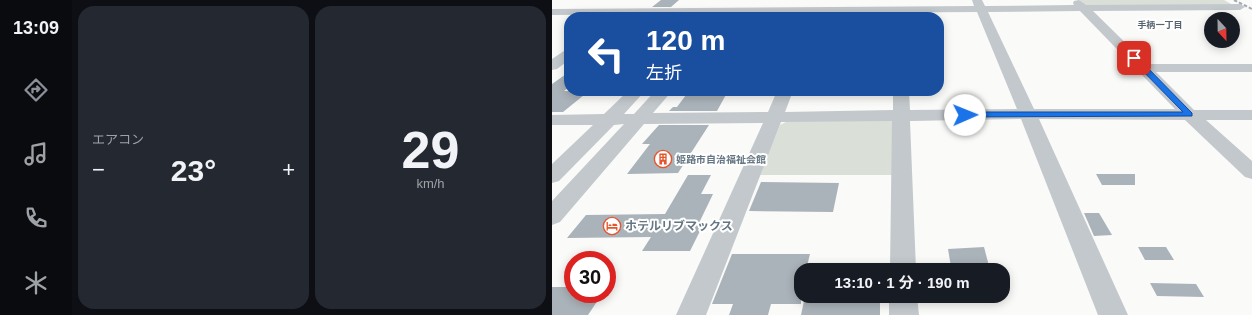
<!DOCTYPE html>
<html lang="ja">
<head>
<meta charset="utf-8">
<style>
  :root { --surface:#171b24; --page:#242831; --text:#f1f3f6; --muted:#9ea1a6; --accent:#8c9099 }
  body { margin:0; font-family:Helvetica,"Noto Sans JP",sans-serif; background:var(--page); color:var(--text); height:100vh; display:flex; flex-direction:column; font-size:15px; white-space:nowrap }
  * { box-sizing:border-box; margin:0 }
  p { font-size:13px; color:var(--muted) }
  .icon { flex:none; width:22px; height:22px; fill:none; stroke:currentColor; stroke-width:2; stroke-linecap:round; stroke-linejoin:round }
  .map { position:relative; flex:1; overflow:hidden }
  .panel { display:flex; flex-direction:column; gap:6px; padding:6px; background:#0d0f14; width:480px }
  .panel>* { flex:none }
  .hud { position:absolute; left:12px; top:12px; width:380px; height:84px; border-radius:16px; box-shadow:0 2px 10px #0003; background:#1a4fa0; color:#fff; overflow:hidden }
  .needle { width:26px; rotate:158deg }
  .buttons { position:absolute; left:652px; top:12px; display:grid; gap:8px }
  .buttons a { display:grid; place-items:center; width:36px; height:36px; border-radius:50%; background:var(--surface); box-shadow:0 2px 10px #0003; font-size:20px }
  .speed { position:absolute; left:12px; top:251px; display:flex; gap:8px; font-size:20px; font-weight:700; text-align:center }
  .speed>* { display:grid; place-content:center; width:52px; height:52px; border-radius:50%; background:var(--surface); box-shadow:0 2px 10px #0003; line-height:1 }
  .speed .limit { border:6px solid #d22; background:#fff; color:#111 }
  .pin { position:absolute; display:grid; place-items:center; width:34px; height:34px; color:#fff; margin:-17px; border-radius:8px; box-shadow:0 2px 6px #0006 }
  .me { position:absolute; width:44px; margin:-22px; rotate:89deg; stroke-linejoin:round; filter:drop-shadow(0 0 3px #0008) }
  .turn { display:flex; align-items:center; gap:14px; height:84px; padding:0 16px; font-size:18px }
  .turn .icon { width:52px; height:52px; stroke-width:2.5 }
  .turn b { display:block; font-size:28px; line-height:34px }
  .big { font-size:30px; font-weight:700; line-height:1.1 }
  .panel .card { flex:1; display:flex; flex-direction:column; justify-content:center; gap:6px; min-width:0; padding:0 14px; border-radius:16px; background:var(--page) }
  .panel .dial { align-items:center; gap:0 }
  .dial b { font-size:52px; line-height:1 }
  .heat { display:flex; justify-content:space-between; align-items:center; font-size:22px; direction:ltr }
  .panel .tiles { flex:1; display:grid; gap:6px; grid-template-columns:repeat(2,1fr) }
  .trip { position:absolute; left:242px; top:263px; width:216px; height:40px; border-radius:16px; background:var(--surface); box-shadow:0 2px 10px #0003; font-weight:700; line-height:40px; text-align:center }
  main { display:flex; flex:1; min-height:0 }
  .tab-bar { display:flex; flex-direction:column; width:72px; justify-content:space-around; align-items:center; background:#090b0e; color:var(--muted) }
  .tab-bar .icon { width:28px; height:28px }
  .tab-bar .on { color:var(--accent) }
  .tab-bar b { font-size:18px; color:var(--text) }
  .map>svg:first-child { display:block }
  .green { fill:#dadfd7 }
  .building { fill:#aab3b9 }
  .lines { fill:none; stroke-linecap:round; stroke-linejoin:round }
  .minor { fill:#c3c8cc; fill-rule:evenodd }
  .rail { stroke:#a2aab0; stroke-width:2; stroke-dasharray:3.5 2; stroke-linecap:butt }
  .route { fill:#1a73e8; stroke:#114b97 }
  .labels { text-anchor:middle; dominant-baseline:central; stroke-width:4; stroke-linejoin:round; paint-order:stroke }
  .far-neighbourhood-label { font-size:9px; font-weight:bold; fill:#57646e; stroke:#fff }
  .poi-label { font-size:10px; font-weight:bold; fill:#657683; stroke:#fff; text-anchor:start }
  .near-poi-label { font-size:12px; font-weight:bold; fill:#657683; stroke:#fff; text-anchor:start }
</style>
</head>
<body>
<main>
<nav class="tab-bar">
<b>13:09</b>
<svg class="icon on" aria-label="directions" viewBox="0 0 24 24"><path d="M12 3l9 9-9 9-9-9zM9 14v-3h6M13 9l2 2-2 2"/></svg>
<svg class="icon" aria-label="music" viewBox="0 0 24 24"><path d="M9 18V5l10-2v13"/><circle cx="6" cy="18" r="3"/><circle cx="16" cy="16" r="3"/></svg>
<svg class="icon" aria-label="phone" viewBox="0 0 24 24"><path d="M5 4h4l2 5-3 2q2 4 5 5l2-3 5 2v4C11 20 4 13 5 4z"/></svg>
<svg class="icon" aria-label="climate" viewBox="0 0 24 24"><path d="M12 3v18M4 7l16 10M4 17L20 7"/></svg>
</nav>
<section class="panel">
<div class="tiles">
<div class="card"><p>エアコン</p>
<div class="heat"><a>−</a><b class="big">23°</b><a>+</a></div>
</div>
<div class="card dial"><b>29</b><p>km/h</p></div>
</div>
</section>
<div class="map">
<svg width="700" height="315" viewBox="0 0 700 315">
  <rect width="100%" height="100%" fill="#fafaf8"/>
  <g class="green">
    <polygon points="527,0 672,0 681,5 533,6"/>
    <polygon points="336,119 343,123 342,175 208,175 228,125 236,121"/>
  </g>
  <g class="building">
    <polygon points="109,0 127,0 119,7 100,7"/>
    <polygon points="17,72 17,87 12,91 37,91 11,112 0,112 0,84"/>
    <polygon points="137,91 176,91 165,111 117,111 121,107 125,107"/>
    <polygon points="107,125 157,125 126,173 75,174 98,144 90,144"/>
    <polygon points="544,174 583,174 583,185 550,185"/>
    <polygon points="136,175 159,175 149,194 161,194 147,223 152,223 138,251 90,251 99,237 15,238 34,215 113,214"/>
    <polygon points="209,182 287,183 281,212 197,211"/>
    <polygon points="532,213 547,213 560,235 542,236"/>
    <polygon points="432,247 437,266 399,267 396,249"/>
    <polygon points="586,247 614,247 622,260 593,260"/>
    <polygon points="180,254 258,254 254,270 249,270 249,304 219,304 216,315 177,315 181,304 160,304"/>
    <polygon points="598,283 644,284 652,297 605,296"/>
    <polygon points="0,287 21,287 21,294 50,294 36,315 0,315"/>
    <polygon points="253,296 328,296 328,315 249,315"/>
  </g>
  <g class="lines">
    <g class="minor">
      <path d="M420,0H430L433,6L522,5L521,3L522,1L527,0L534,5L688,4L693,7L688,10L541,11L595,64H700V72H604L642,110H700V120H654L700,161V179L693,177L633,120L487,119L576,315H546L469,119L358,121L364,270H338L340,121L229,122L154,315H124L211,123L92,124L8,222L0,225V201L72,124L62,125L7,181L0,183V164L41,125H0V115L52,114L76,91H93L72,114H82L103,91H120L101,113L216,112L225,91H241L233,112L341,110V91H357L358,110L465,109L425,12L0,15V9L422,6ZM528,11L623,109H482L436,12Z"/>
      <polygon points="17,50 17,60 5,69 0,70 0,59 12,51"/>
      <polygon points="337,296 365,296 367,315 337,315"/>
    </g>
    <polyline class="rail" points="682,0 700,9"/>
  </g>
  <polygon class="route" points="580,57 585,57 640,113 640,116 413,117 409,115 413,112 631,112 580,60"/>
  <defs>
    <symbol id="building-ring" viewBox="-11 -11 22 22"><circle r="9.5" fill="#fff" stroke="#e4572e" stroke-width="1.5"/><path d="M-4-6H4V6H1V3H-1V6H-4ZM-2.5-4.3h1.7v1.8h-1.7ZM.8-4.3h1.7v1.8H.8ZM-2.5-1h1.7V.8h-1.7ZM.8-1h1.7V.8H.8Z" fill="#e4572e"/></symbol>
    <symbol id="hotel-ring" viewBox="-11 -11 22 22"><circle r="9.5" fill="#fff" stroke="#e4572e" stroke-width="1.5"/><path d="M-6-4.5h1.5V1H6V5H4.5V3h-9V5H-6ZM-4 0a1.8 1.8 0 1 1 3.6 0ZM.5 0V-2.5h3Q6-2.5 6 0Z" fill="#e4572e"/></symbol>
  </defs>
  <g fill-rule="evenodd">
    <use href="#building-ring" x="101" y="149" width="20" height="20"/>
    <use href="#hotel-ring" x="50" y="216" width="20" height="20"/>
  </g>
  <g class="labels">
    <g class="far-neighbourhood-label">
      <text x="608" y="25">手柄一丁目</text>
    </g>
    <g class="poi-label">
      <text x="124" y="159">姫路市自治福祉会館</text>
    </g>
    <g class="near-poi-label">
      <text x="73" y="226">ホテルリブマックス</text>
    </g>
  </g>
</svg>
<div class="buttons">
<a><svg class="needle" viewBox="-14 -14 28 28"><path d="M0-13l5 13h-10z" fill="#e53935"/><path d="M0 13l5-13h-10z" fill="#9ea1a6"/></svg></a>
</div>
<div class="speed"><div class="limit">30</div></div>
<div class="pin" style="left:582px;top:58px;background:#d93025"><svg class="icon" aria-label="arrive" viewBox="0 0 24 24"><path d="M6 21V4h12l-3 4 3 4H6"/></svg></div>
<svg class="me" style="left:413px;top:115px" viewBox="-20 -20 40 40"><circle r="19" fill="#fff"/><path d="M0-13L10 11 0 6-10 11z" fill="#1a73e8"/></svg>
<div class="trip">13:10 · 1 分 · 190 m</div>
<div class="hud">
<div class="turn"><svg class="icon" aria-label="left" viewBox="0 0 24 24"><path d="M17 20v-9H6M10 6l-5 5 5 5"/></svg><div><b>120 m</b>左折</div></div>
</div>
</div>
</main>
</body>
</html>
